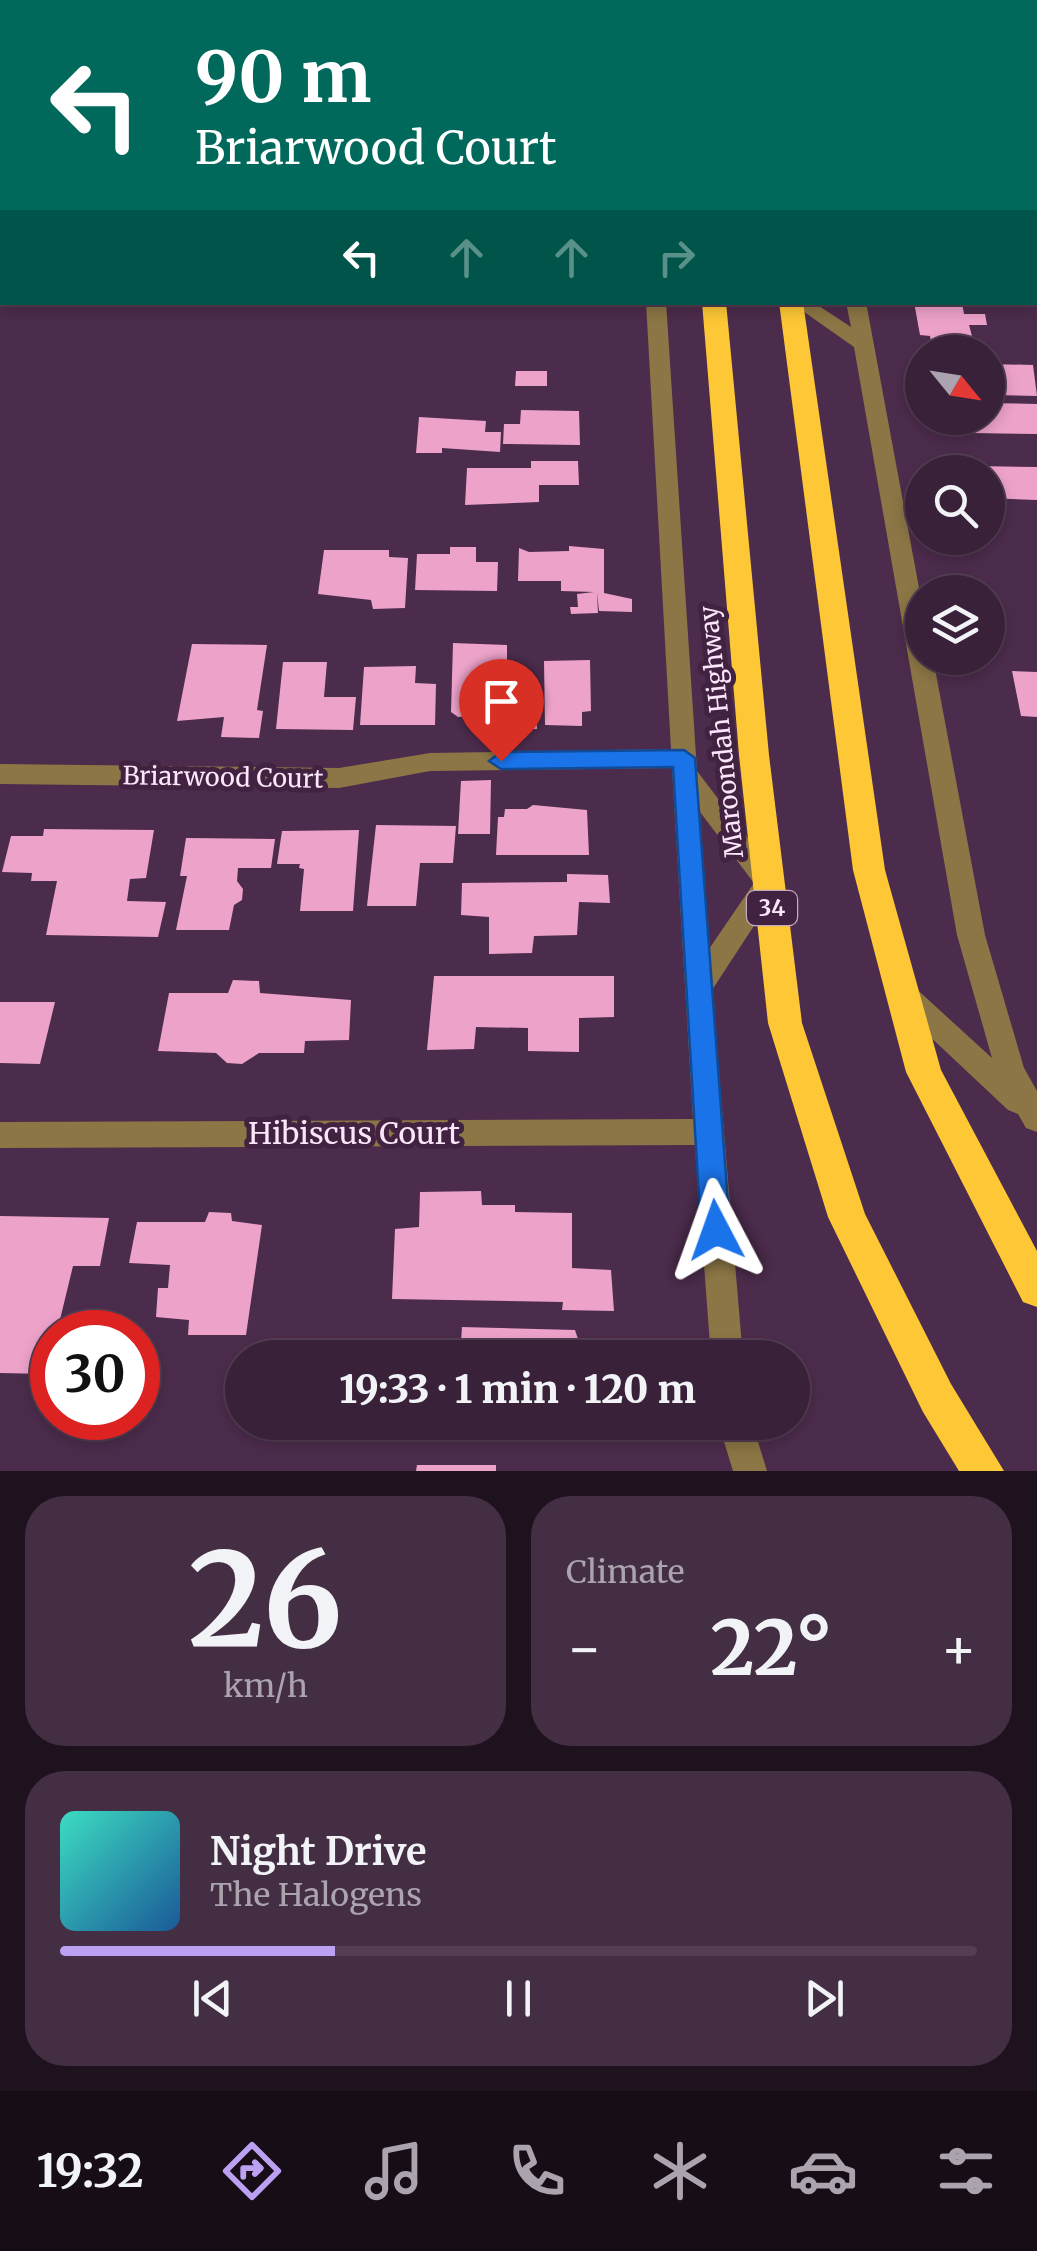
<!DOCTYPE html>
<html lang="en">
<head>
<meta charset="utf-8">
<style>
  :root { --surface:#392139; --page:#442e44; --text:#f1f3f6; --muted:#aba3ae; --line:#533e53; --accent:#bca0f2 }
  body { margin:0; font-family:Merriweather,serif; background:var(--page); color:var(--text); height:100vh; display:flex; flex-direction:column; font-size:38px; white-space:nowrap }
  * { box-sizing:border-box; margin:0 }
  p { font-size:32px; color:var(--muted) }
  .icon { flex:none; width:55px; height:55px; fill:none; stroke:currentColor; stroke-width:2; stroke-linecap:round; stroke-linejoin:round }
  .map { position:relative; height:1471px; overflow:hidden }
  .drawer { display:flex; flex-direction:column; gap:25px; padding:25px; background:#1f121f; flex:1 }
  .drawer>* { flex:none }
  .hud { position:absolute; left:0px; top:0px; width:1038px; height:305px; box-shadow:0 5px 15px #0003,0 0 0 2px var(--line); background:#00695c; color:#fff; overflow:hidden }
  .needle { width:65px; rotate:120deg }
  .controls { position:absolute; left:905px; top:335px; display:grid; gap:20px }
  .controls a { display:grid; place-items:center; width:100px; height:100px; border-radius:50%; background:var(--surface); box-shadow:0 5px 15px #0003,0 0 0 2px var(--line); font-size:50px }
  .speed { position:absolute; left:30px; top:1310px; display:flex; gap:20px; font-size:50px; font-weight:700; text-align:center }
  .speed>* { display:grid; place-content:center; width:130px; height:130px; border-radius:50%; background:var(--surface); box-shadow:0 5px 15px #0003,0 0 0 2px var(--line); line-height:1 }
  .speed .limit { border:15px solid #d22; background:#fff; color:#111 }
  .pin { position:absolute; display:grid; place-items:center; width:85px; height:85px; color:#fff; margin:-102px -42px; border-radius:50% 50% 50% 0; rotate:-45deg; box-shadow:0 0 10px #0007 }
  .pin .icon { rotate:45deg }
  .me { position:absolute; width:110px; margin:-55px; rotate:356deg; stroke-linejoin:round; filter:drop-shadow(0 0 8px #0008) }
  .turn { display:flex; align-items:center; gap:35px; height:210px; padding:0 30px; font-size:45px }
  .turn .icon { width:130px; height:130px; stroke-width:2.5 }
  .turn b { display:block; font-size:70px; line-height:85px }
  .lanes { display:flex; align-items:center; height:95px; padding:0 30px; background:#0003; justify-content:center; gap:50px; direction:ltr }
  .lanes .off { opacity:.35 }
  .big { font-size:75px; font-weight:800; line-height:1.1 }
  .drawer .widget { flex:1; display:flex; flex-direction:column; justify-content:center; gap:15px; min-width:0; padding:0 35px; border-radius:40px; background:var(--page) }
  .drawer .dial { align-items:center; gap:0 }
  .dial b { font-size:130px; line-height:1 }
  .song { display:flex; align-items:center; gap:30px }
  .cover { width:120px; height:120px; border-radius:15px; background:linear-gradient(135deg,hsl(170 70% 55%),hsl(210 70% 35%)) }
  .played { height:10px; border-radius:5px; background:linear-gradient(90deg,var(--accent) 30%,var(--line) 30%) }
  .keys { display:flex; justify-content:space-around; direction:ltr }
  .heat { display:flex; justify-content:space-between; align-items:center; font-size:55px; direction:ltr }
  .drawer .tiles { flex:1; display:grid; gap:25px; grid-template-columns:1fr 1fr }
  .widget:last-child { grid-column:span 2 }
  .trip { position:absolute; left:225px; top:1340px; width:585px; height:100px; border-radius:50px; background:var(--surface); box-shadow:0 5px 15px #0003,0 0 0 2px var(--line); font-weight:800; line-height:100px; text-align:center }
  .dock { display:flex; height:160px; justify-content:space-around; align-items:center; background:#170d17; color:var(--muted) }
  .dock .icon { width:70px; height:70px }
  .dock .current { color:var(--accent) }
  .dock b { font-size:45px; color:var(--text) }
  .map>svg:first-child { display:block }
  .building { fill:#eda2ca }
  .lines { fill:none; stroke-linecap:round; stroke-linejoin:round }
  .minor { fill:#8c7645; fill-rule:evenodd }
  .highway { fill:#fec735; fill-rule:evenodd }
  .route { fill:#1a73e8; stroke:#114b97; stroke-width:2.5 }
  .labels { text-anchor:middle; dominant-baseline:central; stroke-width:10; stroke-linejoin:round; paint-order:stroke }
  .shield { fill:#412241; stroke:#c3abc2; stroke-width:2.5 }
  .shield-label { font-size:22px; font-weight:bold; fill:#fbe6fa }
  .street-label { font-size:25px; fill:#fbe6fa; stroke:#412241 }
  .near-street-label { font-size:30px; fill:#fbe6fa; stroke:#412241 }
</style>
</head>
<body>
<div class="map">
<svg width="1037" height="1471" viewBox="0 0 1037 1471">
  <rect width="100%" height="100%" fill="#4c2c4c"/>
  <g class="building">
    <polygon points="914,302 962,303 964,314 985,314 987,325 969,325 972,336 952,336 953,343 931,342 930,336 920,335"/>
    <polygon points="988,364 1033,365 1037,396 988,395"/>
    <polygon points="516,371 547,371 547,386 515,386"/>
    <polygon points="988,403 1037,404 1037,434 971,433 968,418 988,418"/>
    <polygon points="521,410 579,411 580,445 503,444 504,424 520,424"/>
    <polygon points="419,417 486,421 485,432 501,432 500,452 442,448 442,453 416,453"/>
    <polygon points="531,461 578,461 579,485 539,485 539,502 465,505 467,468 531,468"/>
    <polygon points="975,466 1037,467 1037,500 988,498 988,472 977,472"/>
    <polygon points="569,546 604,549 604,593 632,599 632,612 599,611 597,592 598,613 571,614 570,607 578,607 577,594 594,592 561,591 561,581 518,581 519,548 529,552 569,551"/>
    <polygon points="450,547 476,547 476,562 498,562 497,591 415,590 417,554 450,554"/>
    <polygon points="324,550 389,550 389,557 408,558 405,608 373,609 371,600 318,594"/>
    <polygon points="453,643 507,645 507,661 513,666 508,702 480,704 479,715 458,717 451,712"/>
    <polygon points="192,644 267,645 257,710 263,711 259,738 221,737 224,717 177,721"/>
    <polygon points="590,660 591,711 582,712 582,726 545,725 544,661"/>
    <polygon points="283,662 327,662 324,697 356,697 353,730 276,729"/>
    <polygon points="416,666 415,683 436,684 435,725 360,725 364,667"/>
    <polygon points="1012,671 1037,672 1037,717 1021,716"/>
    <polygon points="501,704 536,704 537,729 499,729"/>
    <polygon points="491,780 490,834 458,834 461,781"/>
    <polygon points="533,805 587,810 589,855 496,855 498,817 504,817 505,809 527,809"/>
    <polygon points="376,825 456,826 453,863 420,863 416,906 367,906"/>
    <polygon points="44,829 154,830 146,878 130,879 127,901 166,902 158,937 46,935 57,881 31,881 32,873 2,872 11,836 43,836"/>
    <polygon points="359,830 353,911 300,911 304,869 299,868 300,864 277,864 282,831"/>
    <polygon points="186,838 275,839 271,868 238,868 237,881 243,889 242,900 234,905 229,930 176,930 187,876 180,876"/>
    <polygon points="567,874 608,875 610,903 579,902 577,935 534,936 532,953 489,954 489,917 461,915 462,883 567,882"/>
    <polygon points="434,976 614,976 614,1017 579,1018 579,1052 528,1051 528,1028 476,1027 474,1049 427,1050"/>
    <polygon points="233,980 259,981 260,993 351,1000 349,1040 305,1041 304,1053 259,1053 242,1064 227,1063 216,1053 158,1051 169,993 228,993"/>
    <polygon points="0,1002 55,1002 40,1064 0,1063"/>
    <polygon points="481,1191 482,1205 515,1205 515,1212 572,1213 572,1268 611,1270 614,1311 562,1310 563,1302 392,1299 395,1229 419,1227 420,1192"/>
    <polygon points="209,1212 231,1213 232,1221 262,1225 246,1335 188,1335 189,1320 156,1317 158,1288 168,1288 170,1265 129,1263 137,1222 205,1222"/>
    <polygon points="0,1216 109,1218 100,1266 73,1266 57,1332 52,1332 47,1374 0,1373"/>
    <polygon points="462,1327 575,1330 578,1339 584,1340 582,1358 460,1358"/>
    <polygon points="465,1422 615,1422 615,1438 555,1441 554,1430 467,1429"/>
    <polygon points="417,1465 496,1465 496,1471 416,1471"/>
  </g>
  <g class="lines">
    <g class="minor">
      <polygon points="623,0 639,0 640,2 624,2"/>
      <rect x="787" y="0" width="16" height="2"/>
      <rect x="0" y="185" width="2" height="10"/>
      <rect x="1035" y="253" width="2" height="12"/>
      <path d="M646,302H666L697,771L782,883L712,990L743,1358H711L695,1145L0,1148V1122L693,1119L672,768L430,771L339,788L0,784V764L339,768L430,753L671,749ZM700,812L754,883L709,949Z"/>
      <polygon points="790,302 813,302 851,327 846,302 866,302 922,604 922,658 933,658 985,935 1024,1068 1037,1091 1037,1132 1026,1128 1018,1114 1008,1110 891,1000 887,992 891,984 901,980 911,984 992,1058 957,935 854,347"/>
      <polygon points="718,1422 752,1422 767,1471 733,1471"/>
    </g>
    <g class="highway">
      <polygon points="673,0 691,0 692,2 674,2"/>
      <polygon points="735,0 753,0 754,2 736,2"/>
      <polygon points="702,302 726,302 769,755 802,1023 865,1214 951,1384 1004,1471 959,1471 923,1412 828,1217 768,1023 739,755"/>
      <polygon points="779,302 803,302 885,870 941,1070 1037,1251 1037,1307 1023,1302 906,1072 853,870"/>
    </g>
  </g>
  <polygon class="route" points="684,750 695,758 730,1230 726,1239 716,1243 705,1239 701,1230 673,767 501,769 489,761 501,752"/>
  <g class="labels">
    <rect class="shield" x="747" y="891" width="50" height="34" rx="8"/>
    <g class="shield-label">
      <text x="772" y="908">34</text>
    </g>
    <g class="street-label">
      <text transform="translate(721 732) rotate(-96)">Maroondah Highway</text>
      <text transform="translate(223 777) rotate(1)">Briarwood Court</text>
    </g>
    <g class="near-street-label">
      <text x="354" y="1133">Hibiscus Court</text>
    </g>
  </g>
</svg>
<div class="controls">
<a><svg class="needle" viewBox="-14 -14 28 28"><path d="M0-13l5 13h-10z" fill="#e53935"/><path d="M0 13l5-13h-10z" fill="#aba3ae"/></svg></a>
<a><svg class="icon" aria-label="search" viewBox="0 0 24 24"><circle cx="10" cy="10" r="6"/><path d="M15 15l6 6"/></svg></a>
<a><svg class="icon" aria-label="layers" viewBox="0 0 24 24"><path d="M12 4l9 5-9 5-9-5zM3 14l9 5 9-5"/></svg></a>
</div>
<div class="speed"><div class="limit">30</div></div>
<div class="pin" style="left:501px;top:761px;background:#d93025"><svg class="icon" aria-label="arrive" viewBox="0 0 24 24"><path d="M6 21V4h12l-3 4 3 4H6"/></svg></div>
<svg class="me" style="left:716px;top:1230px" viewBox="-20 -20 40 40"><path d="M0-17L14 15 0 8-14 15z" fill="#1a73e8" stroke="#fff" stroke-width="4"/></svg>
<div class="trip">19:33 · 1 min · 120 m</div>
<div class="hud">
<div class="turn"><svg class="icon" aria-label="left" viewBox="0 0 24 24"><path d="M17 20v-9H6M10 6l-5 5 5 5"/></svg><div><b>90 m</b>Briarwood Court</div></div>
<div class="lanes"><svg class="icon" aria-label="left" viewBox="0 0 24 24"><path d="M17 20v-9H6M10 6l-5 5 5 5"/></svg><svg class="icon off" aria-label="ahead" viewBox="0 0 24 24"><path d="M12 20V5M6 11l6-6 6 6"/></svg><svg class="icon off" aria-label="ahead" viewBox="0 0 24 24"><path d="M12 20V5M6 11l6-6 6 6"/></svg><svg class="icon off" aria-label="right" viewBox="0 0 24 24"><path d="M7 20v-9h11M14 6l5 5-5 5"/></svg></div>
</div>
</div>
<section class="drawer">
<div class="tiles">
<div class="widget dial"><b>26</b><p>km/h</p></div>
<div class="widget"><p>Climate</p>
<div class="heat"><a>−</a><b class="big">22°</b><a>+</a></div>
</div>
<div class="widget">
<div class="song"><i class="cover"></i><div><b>Night Drive</b><p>The Halogens</p></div></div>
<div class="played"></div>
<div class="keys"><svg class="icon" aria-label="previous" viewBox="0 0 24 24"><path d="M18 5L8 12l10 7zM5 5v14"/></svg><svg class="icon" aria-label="pause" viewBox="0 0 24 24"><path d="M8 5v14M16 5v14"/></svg><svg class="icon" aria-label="next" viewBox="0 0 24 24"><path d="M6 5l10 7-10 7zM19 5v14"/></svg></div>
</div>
</div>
</section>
<nav class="dock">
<b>19:32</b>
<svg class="icon current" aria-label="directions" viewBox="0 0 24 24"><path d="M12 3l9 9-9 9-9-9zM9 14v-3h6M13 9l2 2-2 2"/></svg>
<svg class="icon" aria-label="music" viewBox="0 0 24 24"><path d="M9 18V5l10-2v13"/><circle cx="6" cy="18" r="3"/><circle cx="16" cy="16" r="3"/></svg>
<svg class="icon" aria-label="phone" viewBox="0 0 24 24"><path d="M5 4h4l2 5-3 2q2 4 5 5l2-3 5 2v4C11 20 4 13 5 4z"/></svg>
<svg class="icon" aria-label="climate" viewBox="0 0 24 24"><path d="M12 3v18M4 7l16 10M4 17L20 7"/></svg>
<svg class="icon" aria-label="car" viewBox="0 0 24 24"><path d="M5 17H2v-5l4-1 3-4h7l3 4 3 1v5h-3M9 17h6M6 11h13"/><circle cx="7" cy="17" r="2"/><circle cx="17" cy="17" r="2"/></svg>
<svg class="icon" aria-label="filters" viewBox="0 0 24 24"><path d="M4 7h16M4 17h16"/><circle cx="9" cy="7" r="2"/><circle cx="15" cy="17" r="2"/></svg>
</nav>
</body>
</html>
